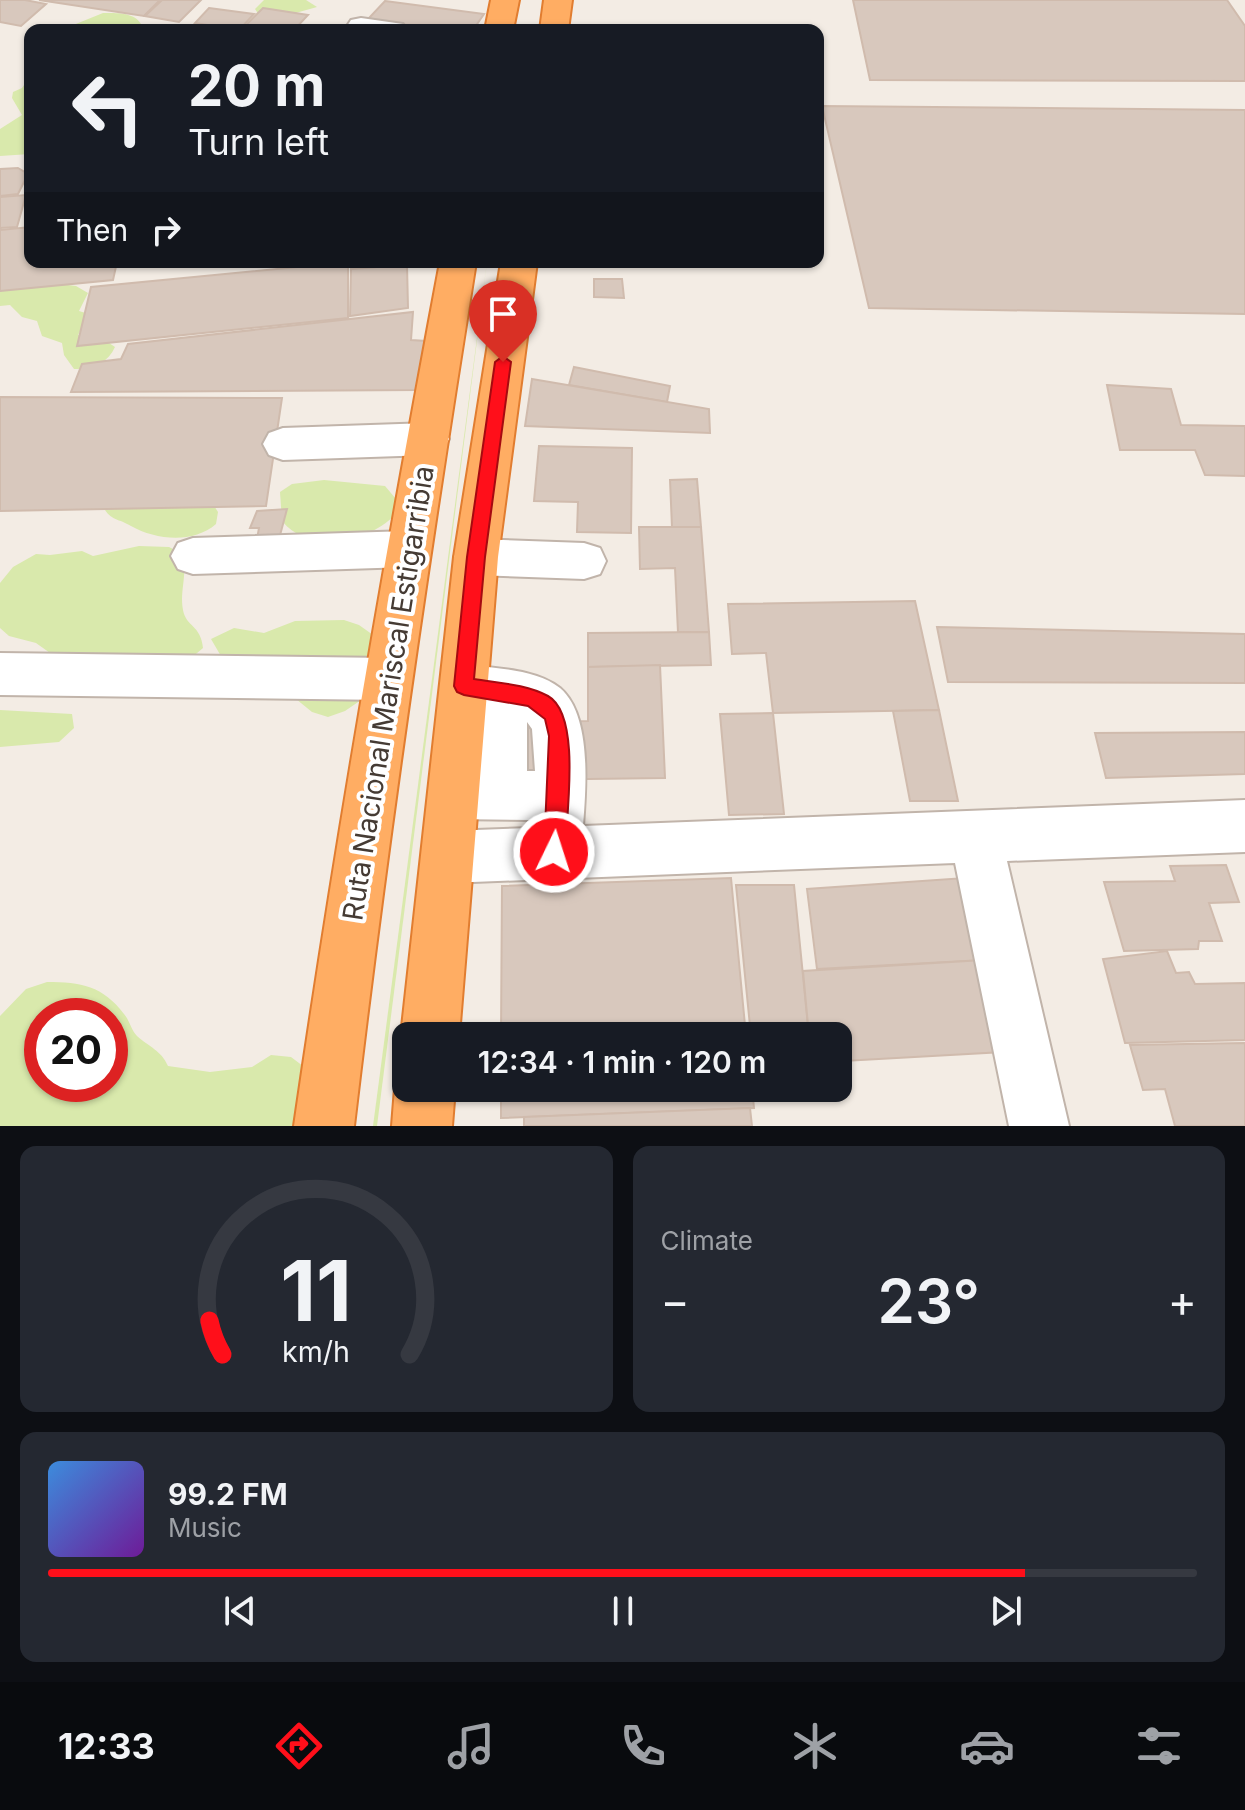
<!DOCTYPE html>
<html lang="en">
<head>
<meta charset="utf-8">
<style>
  :root { --surface:#171b24; --page:#242831; --text:#f1f3f6; --muted:#9ea1a6; --line:#363941; --accent:#ff0f1a }
  body { margin:0; font-family:Inter,sans-serif; background:var(--page); color:var(--text); height:100vh; display:flex; flex-direction:column; font-size:30px; white-space:nowrap }
  * { box-sizing:border-box; margin:0 }
  p { font-size:26px; color:var(--muted) }
  .icon { flex:none; width:44px; height:44px; fill:none; stroke:currentColor; stroke-width:2; stroke-linecap:round; stroke-linejoin:round }
  .map { position:relative; height:1126px; overflow:hidden }
  .details { display:flex; flex-direction:column; gap:20px; padding:20px; background:#0d0f14; flex:1 }
  .details>* { flex:none }
  .guide { position:absolute; left:24px; top:24px; width:800px; height:244px; border-radius:16px; box-shadow:0 2px 6px #0004; background:#171b24; color:var(--text); overflow:hidden }
  .speed { position:absolute; left:24px; top:998px; display:flex; gap:16px; font-size:40px; font-weight:700; text-align:center }
  .speed>* { display:grid; place-content:center; width:104px; height:104px; border-radius:50%; background:var(--surface); box-shadow:0 2px 6px #0004; line-height:1 }
  .speed .limit { border:12px solid #d22; background:#fff; color:#111 }
  .pin { position:absolute; display:grid; place-items:center; width:68px; height:68px; color:#fff; margin:-82px -34px; border-radius:50% 50% 50% 0; rotate:-45deg; box-shadow:0 0 8px #0007 }
  .pin .icon { rotate:45deg }
  .me { position:absolute; width:88px; margin:-44px; rotate:4deg; stroke-linejoin:round; filter:drop-shadow(0 0 6px #0008) }
  .turn { display:flex; align-items:center; gap:28px; height:168px; padding:0 32px; font-size:36px }
  .turn .icon { width:104px; height:104px; stroke-width:2.5 }
  .turn b { display:block; font-size:56px; line-height:68px }
  .then { display:flex; align-items:center; height:76px; padding:0 32px; background:#0003; gap:16px; font-size:30px }
  .big { font-size:60px; font-weight:600; line-height:1.1 }
  .details .tile { flex:1; display:flex; flex-direction:column; justify-content:center; gap:12px; min-width:0; padding:0 28px; border-radius:16px; background:var(--page) }
  .details .dial { align-items:center; gap:0 }
  .dial svg { height:208px; overflow:visible; fill:none; stroke:var(--line); stroke-width:7; stroke-linecap:round; text-anchor:middle }
  .dial text { fill:var(--text); stroke:none }
  .song { display:flex; align-items:center; gap:24px }
  .cover { width:96px; height:96px; border-radius:12px; background:linear-gradient(135deg,hsl(210 70% 55%),hsl(280 70% 35%)) }
  .played { height:8px; border-radius:4px; background:linear-gradient(90deg,var(--accent) 85%,var(--line) 85%) }
  .keys { display:flex; justify-content:space-around; direction:ltr }
  .heat { display:flex; justify-content:space-between; align-items:center; font-size:44px; direction:ltr }
  .details .tiles { flex:1; display:grid; gap:20px; grid-template-columns:1fr 1fr }
  .tile:last-child { grid-column:span 2 }
  .trip { position:absolute; left:392px; top:1022px; width:460px; height:80px; border-radius:16px; background:var(--surface); box-shadow:0 2px 6px #0004; font-weight:600; line-height:80px; text-align:center }
  .tab-bar { display:flex; height:128px; justify-content:space-around; align-items:center; background:#090b0e; color:var(--muted) }
  .tab-bar .icon { width:56px; height:56px }
  .tab-bar .active { color:var(--accent) }
  .tab-bar b { font-size:36px; color:var(--text) }
  .map>svg:first-child { display:block }
  .green { fill:#d9e9ac; fill-rule:evenodd }
  .building { fill:#d8c8bd; stroke:#d0bbad; stroke-width:2 }
  .lines { fill:none; stroke-linecap:round; stroke-linejoin:round }
  .minor-casing { stroke:#c1b4aa; stroke-width:4 }
  .highway-casing { stroke:#e17d30; stroke-width:4 }
  .minor { fill:#fff; fill-rule:evenodd }
  .highway { fill:#ffad63; fill-rule:evenodd }
  .route { fill:#ff0f1a; stroke:#a60a11; stroke-width:2 }
  .labels { text-anchor:middle; dominant-baseline:central; stroke-width:8; stroke-linejoin:round; paint-order:stroke }
  .street-label { font-size:28px; fill:#453b34; stroke:#fff }
</style>
</head>
<body>
<div class="map">
<svg width="1245" height="1126" viewBox="0 0 1245 1126">
  <rect width="100%" height="100%" fill="#f3ece4"/>
  <g class="green">
    <polygon points="264,0 306,0 317,7 292,14 259,15 255,9"/>
    <path d="M103,13C117,13 136,12 142,26L139,30H61Z"/>
    <polygon points="30,76 30,154 0,156 0,129 22,115 12,98 13,92 22,88"/>
    <polygon points="487,262 377,1126 373,1126"/>
    <path d="M52,283L76,286L88,293L79,311L89,314L78,335L103,339L115,347C108,363 92,370 74,369L64,355L62,343L42,336L37,321L22,317L10,305L0,306V287Z"/>
    <path d="M324,480L385,486L396,499L399,510C374,542 310,556 282,521L280,492L292,484Z"/>
    <path d="M209,498L218,512L216,524C193,544 156,540 131,526C118,518 109,521 102,504Z"/>
    <path d="M139,546L169,547L181,553C189,574 179,589 183,610C186,627 201,625 203,648L190,659L88,680L36,643L9,636L0,628V583L13,567L36,554L50,555L82,551L93,556Z"/>
    <polygon points="344,620 359,625 383,642 367,696 345,711 328,717 312,712 280,686 225,663 211,639 234,628 264,633 295,621"/>
    <polygon points="0,710 72,714 74,728 59,742 0,747"/>
    <path d="M47,982C81,982 103,986 124,1014C130,1021 131,1030 137,1036C149,1047 161,1050 168,1066L210,1072L252,1067L271,1055L291,1057L323,1081L346,1126H0V1016L26,989ZM42,1016H110V1084H42Z"/>
  </g>
  <g class="building">
    <polygon points="0,0 25,0 46,4 21,26 0,22"/>
    <polygon points="39,0 160,0 144,16"/>
    <polygon points="162,0 201,0 179,22 145,16"/>
    <polygon points="853,0 1227,0 1245,26 1245,81 870,80"/>
    <polygon points="385,1 484,14 473,30 434,30 368,19"/>
    <polygon points="209,8 254,14 239,30 195,23"/>
    <polygon points="263,8 308,15 294,30 241,30"/>
    <polygon points="822,106 1245,110 1245,314 869,308"/>
    <polygon points="18,168 28,174 18,194 0,196 0,169"/>
    <polygon points="26,195 17,227 0,228 0,197"/>
    <polygon points="30,227 30,262 117,262 113,280 0,291 0,230"/>
    <polygon points="348,262 348,318 77,346 91,287"/>
    <polygon points="407,265 408,308 350,316 351,269"/>
    <polygon points="594,279 622,279 624,298 594,297"/>
    <polygon points="413,312 411,340 426,341 418,390 71,392 82,364 121,359 128,344"/>
    <polygon points="574,367 670,386 667,402 569,385"/>
    <polygon points="532,379 709,409 710,433 525,426"/>
    <polygon points="1107,385 1171,389 1181,425 1245,426 1245,476 1205,475 1195,450 1120,450"/>
    <polygon points="0,397 282,398 266,506 0,511"/>
    <polygon points="539,446 632,448 631,533 577,532 578,502 534,501"/>
    <polygon points="697,479 701,527 672,527 670,480"/>
    <polygon points="287,509 279,539 257,539 259,528 250,528 257,511"/>
    <polygon points="639,527 701,527 709,632 678,632 675,568 640,569"/>
    <polygon points="915,601 939,710 773,713 766,653 732,654 728,604"/>
    <polygon points="937,627 1245,634 1245,683 948,682"/>
    <polygon points="709,632 711,665 588,667 588,633"/>
    <polygon points="660,665 665,778 512,780 514,722 588,721 588,667"/>
    <polygon points="939,710 958,801 910,801 893,711"/>
    <polygon points="773,713 784,814 729,815 720,714"/>
    <polygon points="1245,732 1245,774 1106,778 1095,733"/>
    <polygon points="1226,865 1239,902 1209,903 1222,941 1199,941 1198,949 1124,951 1104,882 1175,881 1170,866"/>
    <polygon points="731,878 746,1036 501,1036 502,886"/>
    <polygon points="965,878 984,960 817,969 807,889"/>
    <polygon points="736,885 794,885 809,1036 751,1036"/>
    <polygon points="1167,951 1176,973 1189,972 1195,984 1245,983 1245,1040 1125,1043 1103,959"/>
    <polygon points="984,960 1003,1052 843,1061 838,1060 838,1036 809,1036 803,971"/>
    <polygon points="1245,1043 1245,1126 1175,1126 1165,1089 1143,1090 1130,1045"/>
    <polygon points="501,1088 752,1088 754,1108 501,1118"/>
    <polygon points="750,1108 752,1126 524,1126 524,1117"/>
  </g>
  <g class="lines">
    <defs>
      <g id="minor">
        <polygon points="361,18 403,24 407,30 350,30 347,26 351,20"/>
        <polygon points="429,423 443,428 449,439 443,450 429,455 283,460 269,455 263,444 269,433 283,428"/>
        <polygon points="408,531 423,536 430,549 423,562 408,567 193,574 178,569 171,556 178,543 193,538"/>
        <polygon points="476,539 584,543 600,548 606,561 600,574 584,579 476,575 461,570 454,557 461,544"/>
        <polygon points="0,653 388,658 405,664 412,679 405,694 388,700 0,695"/>
        <path d="M464,664C494,669 535,668 560,688C592,715 586,788 583,826L1245,800V852L1007,861L1069,1126H1009L955,863L448,883L429,876L422,857L429,838L448,831L531,828V820L453,819L435,811L428,794L435,777L453,769L477,770L479,710L447,701L440,686L447,671ZM527,722L532,729L535,771H527Z"/>
      </g>
      <g id="highway">
        <polygon points="491,0 519,0 513,30 485,30"/>
        <polygon points="544,0 572,0 568,30 540,30"/>
        <path d="M440,262H476C430,549 388,837 354,1126H294C336,837 386,549 440,262Z"/>
        <polygon points="501,262 537,262 498,557 459,1036 406,1036 406,1048 401,1036 454,557"/>
        <polygon points="406,1066 406,1088 455,1088 452,1126 392,1126 395,1088"/>
      </g>
    </defs>
    <use href="#minor" class="minor-casing"/>
    <use href="#highway" class="highway-casing"/>
    <use href="#minor" class="minor"/>
    <use href="#highway" class="highway"/>
  </g>
  <path class="route" d="M503,356L511,362L485,557L474,679C498,683 526,684 548,696C582,715 566,817 565,852L562,860L554,863L547,860L544,852L549,736L545,719L528,706L464,695L457,692L454,686L467,557L495,362Z"/>
  <g class="labels">
    <g class="street-label">
      <text transform="translate(388 693) rotate(-81)">Ruta Nacional Mariscal Estigarribia</text>
    </g>
  </g>
</svg>
<div class="speed"><div class="limit">20</div></div>
<div class="pin" style="left:503px;top:362px;background:#d93025"><svg class="icon" aria-label="arrive" viewBox="0 0 24 24"><path d="M6 21V4h12l-3 4 3 4H6"/></svg></div>
<svg class="me" style="left:554px;top:852px" viewBox="-20 -20 40 40"><circle r="17" fill="#ff0f1a" stroke="#fff" stroke-width="3"/><path d="M0-11L8 9 0 5-8 9z" fill="#fff"/></svg>
<div class="trip">12:34 · 1 min · 120 m</div>
<div class="guide">
<div class="turn"><svg class="icon" aria-label="left" viewBox="0 0 24 24"><path d="M17 20v-9H6M10 6l-5 5 5 5"/></svg><div><b>20 m</b>Turn left</div></div>
<div class="then">Then<svg class="icon" aria-label="right" viewBox="0 0 24 24"><path d="M7 20v-9h11M14 6l5 5-5 5"/></svg></div>
</div>
</div>
<section class="details">
<div class="tiles">
<div class="tile dial"><svg viewBox="0 0 100 80">
<path d="M14 69A42 42 0 1 1 86 69"/>
<path d="M14 69A42 42 0 0 1 9 56" stroke="#ff0f1a"/>
<text x="50" y="56" font-size="32" font-weight="700">11</text>
<text x="50" y="72" font-size="11">km/h</text>
</svg></div>
<div class="tile"><p>Climate</p>
<div class="heat"><a>−</a><b class="big">23°</b><a>+</a></div>
</div>
<div class="tile">
<div class="song"><i class="cover"></i><div><b>99.2 FM</b><p>Music</p></div></div>
<div class="played"></div>
<div class="keys"><svg class="icon" aria-label="previous" viewBox="0 0 24 24"><path d="M18 5L8 12l10 7zM5 5v14"/></svg><svg class="icon" aria-label="pause" viewBox="0 0 24 24"><path d="M8 5v14M16 5v14"/></svg><svg class="icon" aria-label="next" viewBox="0 0 24 24"><path d="M6 5l10 7-10 7zM19 5v14"/></svg></div>
</div>
</div>
</section>
<nav class="tab-bar">
<b>12:33</b>
<svg class="icon active" aria-label="directions" viewBox="0 0 24 24"><path d="M12 3l9 9-9 9-9-9zM9 14v-3h6M13 9l2 2-2 2"/></svg>
<svg class="icon" aria-label="music" viewBox="0 0 24 24"><path d="M9 18V5l10-2v13"/><circle cx="6" cy="18" r="3"/><circle cx="16" cy="16" r="3"/></svg>
<svg class="icon" aria-label="phone" viewBox="0 0 24 24"><path d="M5 4h4l2 5-3 2q2 4 5 5l2-3 5 2v4C11 20 4 13 5 4z"/></svg>
<svg class="icon" aria-label="climate" viewBox="0 0 24 24"><path d="M12 3v18M4 7l16 10M4 17L20 7"/></svg>
<svg class="icon" aria-label="car" viewBox="0 0 24 24"><path d="M5 17H2v-5l4-1 3-4h7l3 4 3 1v5h-3M9 17h6M6 11h13"/><circle cx="7" cy="17" r="2"/><circle cx="17" cy="17" r="2"/></svg>
<svg class="icon" aria-label="filters" viewBox="0 0 24 24"><path d="M4 7h16M4 17h16"/><circle cx="9" cy="7" r="2"/><circle cx="15" cy="17" r="2"/></svg>
</nav>
</body>
</html>
